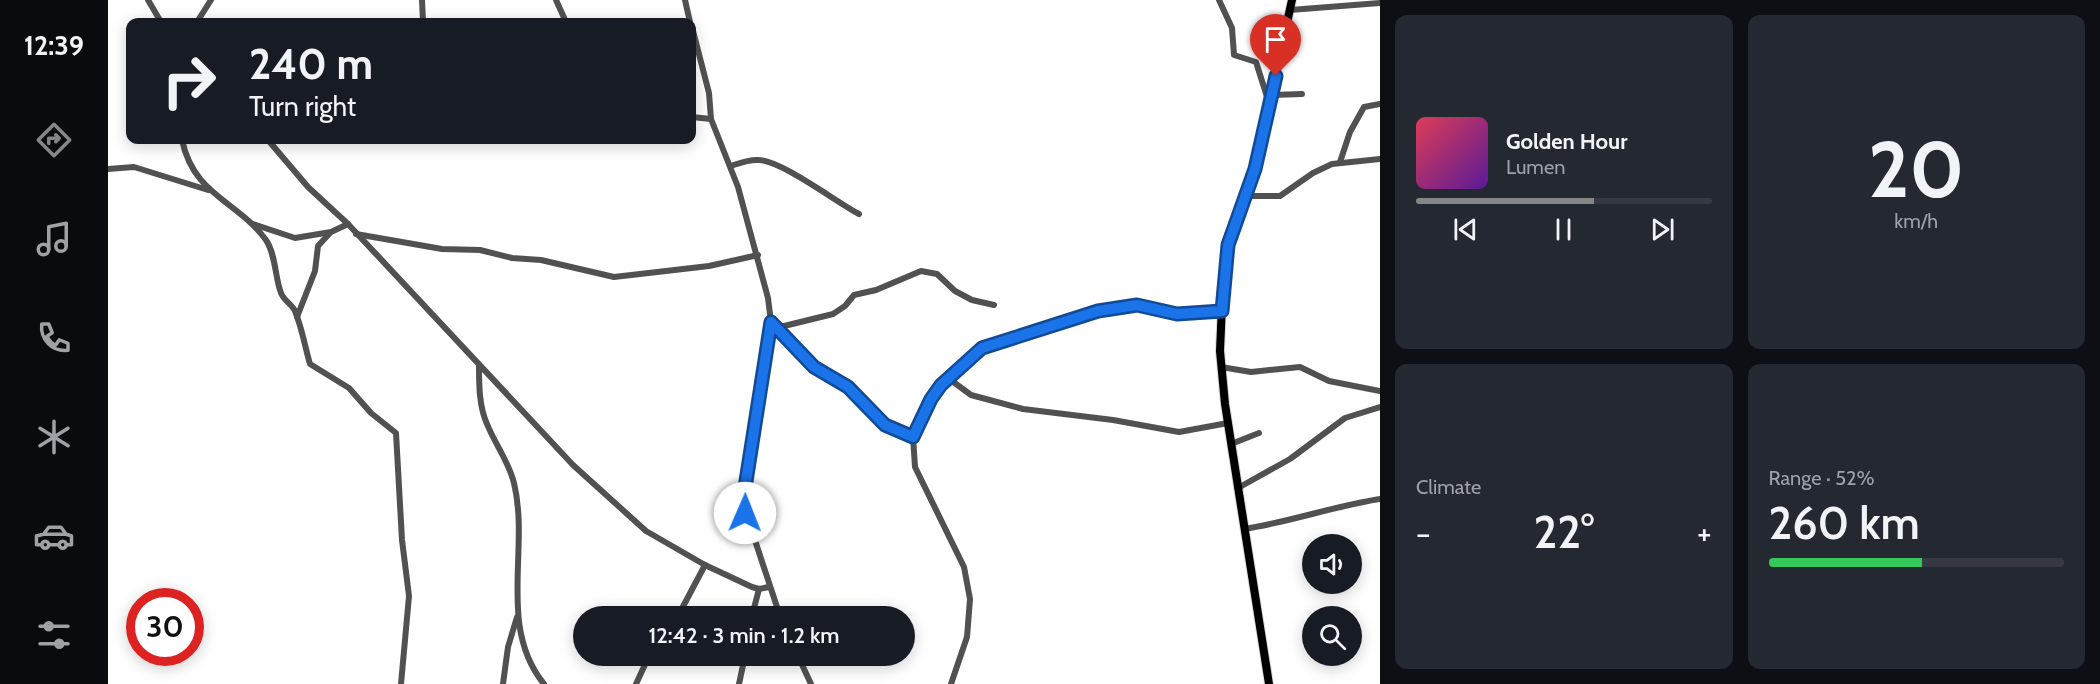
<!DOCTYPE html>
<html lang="en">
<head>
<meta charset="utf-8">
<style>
  :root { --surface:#171b24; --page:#242831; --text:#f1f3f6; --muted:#9ea1a6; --line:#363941; --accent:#858687 }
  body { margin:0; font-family:Cabin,sans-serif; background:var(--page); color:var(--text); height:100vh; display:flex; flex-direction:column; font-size:22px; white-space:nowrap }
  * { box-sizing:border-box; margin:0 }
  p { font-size:20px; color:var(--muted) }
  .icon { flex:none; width:33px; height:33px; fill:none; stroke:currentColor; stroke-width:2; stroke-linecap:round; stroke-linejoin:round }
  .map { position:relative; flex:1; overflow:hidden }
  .details { display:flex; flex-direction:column; gap:15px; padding:15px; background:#0d0f14; width:720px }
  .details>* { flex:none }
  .hud { position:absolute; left:18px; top:18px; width:570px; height:126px; border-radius:12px; box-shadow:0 3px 15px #0003; background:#171b24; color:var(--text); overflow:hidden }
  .tools { position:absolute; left:1194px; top:534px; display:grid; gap:12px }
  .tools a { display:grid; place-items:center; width:60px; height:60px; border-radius:50%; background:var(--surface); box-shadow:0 3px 15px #0003; font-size:30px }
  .speed { position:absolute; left:18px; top:588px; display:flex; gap:12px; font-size:30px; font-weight:700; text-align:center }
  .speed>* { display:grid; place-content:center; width:78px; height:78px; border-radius:50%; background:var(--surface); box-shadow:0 3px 15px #0003; line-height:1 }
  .speed .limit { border:9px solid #d22; background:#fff; color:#111 }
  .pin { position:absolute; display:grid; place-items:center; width:51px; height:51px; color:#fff; margin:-62px -26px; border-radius:50% 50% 50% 0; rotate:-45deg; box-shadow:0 0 6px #0007 }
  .pin .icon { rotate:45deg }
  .me { position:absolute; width:66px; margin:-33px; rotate:1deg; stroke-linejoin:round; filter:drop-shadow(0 0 4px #0008) }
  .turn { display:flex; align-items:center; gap:21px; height:126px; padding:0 24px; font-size:27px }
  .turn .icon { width:78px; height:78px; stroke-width:2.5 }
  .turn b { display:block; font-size:42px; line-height:51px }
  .big { font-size:45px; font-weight:600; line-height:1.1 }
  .details .card { flex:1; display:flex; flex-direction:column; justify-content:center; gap:9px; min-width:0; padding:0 21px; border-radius:12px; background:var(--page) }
  .details .dial { align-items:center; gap:0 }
  .dial b { font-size:78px; line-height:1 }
  .song { display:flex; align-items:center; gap:18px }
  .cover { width:72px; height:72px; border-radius:9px; background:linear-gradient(135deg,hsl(350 70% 55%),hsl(270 70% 35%)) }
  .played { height:6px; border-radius:3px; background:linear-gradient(90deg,var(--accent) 60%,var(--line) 60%) }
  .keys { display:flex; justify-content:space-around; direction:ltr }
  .heat { display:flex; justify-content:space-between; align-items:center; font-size:33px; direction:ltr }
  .charge { height:9px; border-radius:4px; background:linear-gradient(90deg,#34c759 52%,var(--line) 0) }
  .details .tiles { flex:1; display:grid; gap:15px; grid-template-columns:repeat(2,1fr) }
  .trip { position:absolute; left:465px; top:606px; width:342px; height:60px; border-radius:30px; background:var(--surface); box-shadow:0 3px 15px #0003; font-weight:600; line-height:60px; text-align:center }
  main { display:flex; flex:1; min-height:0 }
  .menu { display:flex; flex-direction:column; width:108px; justify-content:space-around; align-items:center; background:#090b0e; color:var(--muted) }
  .menu .icon { width:42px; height:42px }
  .menu .current { color:var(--accent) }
  .menu b { font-size:27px; color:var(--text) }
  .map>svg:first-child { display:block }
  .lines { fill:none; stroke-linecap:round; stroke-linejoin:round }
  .major-casing { stroke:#dbdbdb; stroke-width:10 }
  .minor { stroke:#515151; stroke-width:6 }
  .major { stroke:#000; stroke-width:8 }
  .route-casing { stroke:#114b97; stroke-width:15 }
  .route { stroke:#1a73e8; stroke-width:10 }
</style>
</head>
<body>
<main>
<nav class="menu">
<b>12:39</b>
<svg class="icon current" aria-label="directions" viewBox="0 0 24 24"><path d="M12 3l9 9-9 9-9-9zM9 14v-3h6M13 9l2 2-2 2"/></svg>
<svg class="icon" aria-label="music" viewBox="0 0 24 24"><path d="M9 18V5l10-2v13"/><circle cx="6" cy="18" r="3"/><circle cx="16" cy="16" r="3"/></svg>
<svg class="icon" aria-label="phone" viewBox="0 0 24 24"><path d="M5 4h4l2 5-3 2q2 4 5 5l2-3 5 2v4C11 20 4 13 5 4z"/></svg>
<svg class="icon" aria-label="climate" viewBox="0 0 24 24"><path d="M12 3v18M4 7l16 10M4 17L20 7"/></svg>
<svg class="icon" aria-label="car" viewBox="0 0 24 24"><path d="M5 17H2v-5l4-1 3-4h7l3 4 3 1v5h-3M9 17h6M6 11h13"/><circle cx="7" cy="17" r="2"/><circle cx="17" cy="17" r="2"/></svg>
<svg class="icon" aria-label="filters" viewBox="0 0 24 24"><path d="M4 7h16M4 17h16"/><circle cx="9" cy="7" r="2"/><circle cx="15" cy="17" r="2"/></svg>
</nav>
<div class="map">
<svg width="1272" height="684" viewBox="0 0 1272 684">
  <rect width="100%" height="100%" fill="#fff"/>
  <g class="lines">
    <defs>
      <polyline id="major" points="1161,684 1117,404 1112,351 1115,281 1120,245 1147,169 1184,0"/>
    </defs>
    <use href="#major" class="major-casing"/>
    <g class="minor">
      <polyline points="40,0 53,22"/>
      <polyline points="314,0 315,22"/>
      <polyline points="448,0 458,22"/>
      <polyline points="577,0 582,22"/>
      <polyline points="1111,0 1124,28 1126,55 1148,62 1161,103"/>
      <polyline points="1182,10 1272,3"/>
      <polyline points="89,22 103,0"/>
      <polyline points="584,27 601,93 603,119 630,187 660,298 663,322 661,345 650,395 635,504 672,616"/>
      <polyline points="1164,95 1194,94"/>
      <polyline points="584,117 603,119"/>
      <path d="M74,140C86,196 129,200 158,240C168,255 167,278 173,293C176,301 184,304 187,311C194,328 197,347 202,364L241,388L263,413L288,433L294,540L301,596L293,684"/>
      <polyline points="160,140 200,187 240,224 465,465 538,531 597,565 644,587 651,589 661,587"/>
      <polyline points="1232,162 1242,132 1256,107 1272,104"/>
      <path d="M623,166C632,163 641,159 651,160C674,161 728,202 751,214"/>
      <polyline points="0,169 26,167 100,190"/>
      <polyline points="1138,196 1172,196 1205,173 1224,164 1272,159"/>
      <polyline points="145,224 187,238 223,232 240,224"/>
      <polyline points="248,234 334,249 372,250 404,258 433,260 506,277 601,266 650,255"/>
      <polyline points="189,317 207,271 210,246 221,234"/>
      <polyline points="667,327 706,367 730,380 747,394 776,425 805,437"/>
      <polyline points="668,328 725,314 737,306 746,295 768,290 813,271 829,274 847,291 864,300 886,305"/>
      <path d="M371,365C371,385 371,406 379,424C387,444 401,462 406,483C422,549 389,626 436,684"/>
      <polyline points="1113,367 1143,372 1192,367 1221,381 1272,391"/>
      <polyline points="840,378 863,395 915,409 1005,420 1071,432 1120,423"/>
      <polyline points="1123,444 1151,433"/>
      <polyline points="1130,488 1182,459 1237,418 1272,407"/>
      <path d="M1136,529C1182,522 1226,506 1272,499"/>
      <polyline points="570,616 597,565"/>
      <polyline points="644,616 651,589"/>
      <polyline points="690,656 703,684"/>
      <polyline points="395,684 400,647 409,617"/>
      <polyline points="528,684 541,656"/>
      <polyline points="631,684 637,656"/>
      <polyline points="843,684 859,637 862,599 856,567 807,467 805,437 823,399 833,385 874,348 990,311 1038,305 1069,314 1114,311"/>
    </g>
    <use href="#major" class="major"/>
  </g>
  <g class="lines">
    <defs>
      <polyline id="route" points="637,513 636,494 663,322 706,367 740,387 777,425 805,437 823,399 833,385 874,348 990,311 1029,305 1069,314 1114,311 1120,245 1147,169 1168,76"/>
    </defs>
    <use href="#route" class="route-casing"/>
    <use href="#route" class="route"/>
  </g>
</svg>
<div class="tools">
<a><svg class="icon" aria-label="sound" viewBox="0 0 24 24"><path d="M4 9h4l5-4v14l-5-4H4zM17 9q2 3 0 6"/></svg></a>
<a><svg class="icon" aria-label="search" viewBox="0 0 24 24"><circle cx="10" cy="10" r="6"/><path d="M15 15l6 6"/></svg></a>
</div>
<div class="speed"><div class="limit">30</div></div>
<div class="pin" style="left:1168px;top:76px;background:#d93025"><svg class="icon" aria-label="arrive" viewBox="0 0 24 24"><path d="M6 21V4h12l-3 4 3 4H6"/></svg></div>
<svg class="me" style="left:637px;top:513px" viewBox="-20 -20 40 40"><circle r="19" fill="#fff"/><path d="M0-13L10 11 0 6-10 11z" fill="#1a73e8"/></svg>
<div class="trip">12:42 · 3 min · 1.2 km</div>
<div class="hud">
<div class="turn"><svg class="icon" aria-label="right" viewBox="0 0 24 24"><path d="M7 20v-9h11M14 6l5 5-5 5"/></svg><div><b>240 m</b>Turn right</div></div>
</div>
</div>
<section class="details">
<div class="tiles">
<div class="card">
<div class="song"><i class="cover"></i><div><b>Golden Hour</b><p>Lumen</p></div></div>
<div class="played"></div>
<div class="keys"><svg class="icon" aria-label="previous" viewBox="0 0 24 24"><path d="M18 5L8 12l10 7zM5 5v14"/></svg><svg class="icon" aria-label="pause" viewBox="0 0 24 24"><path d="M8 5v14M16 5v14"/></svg><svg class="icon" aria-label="next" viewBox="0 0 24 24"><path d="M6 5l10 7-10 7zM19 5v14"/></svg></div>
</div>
<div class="card dial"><b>20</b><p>km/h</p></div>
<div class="card"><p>Climate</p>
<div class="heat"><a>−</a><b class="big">22°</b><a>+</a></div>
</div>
<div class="card"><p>Range · 52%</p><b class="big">260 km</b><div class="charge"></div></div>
</div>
</section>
</main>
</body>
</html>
